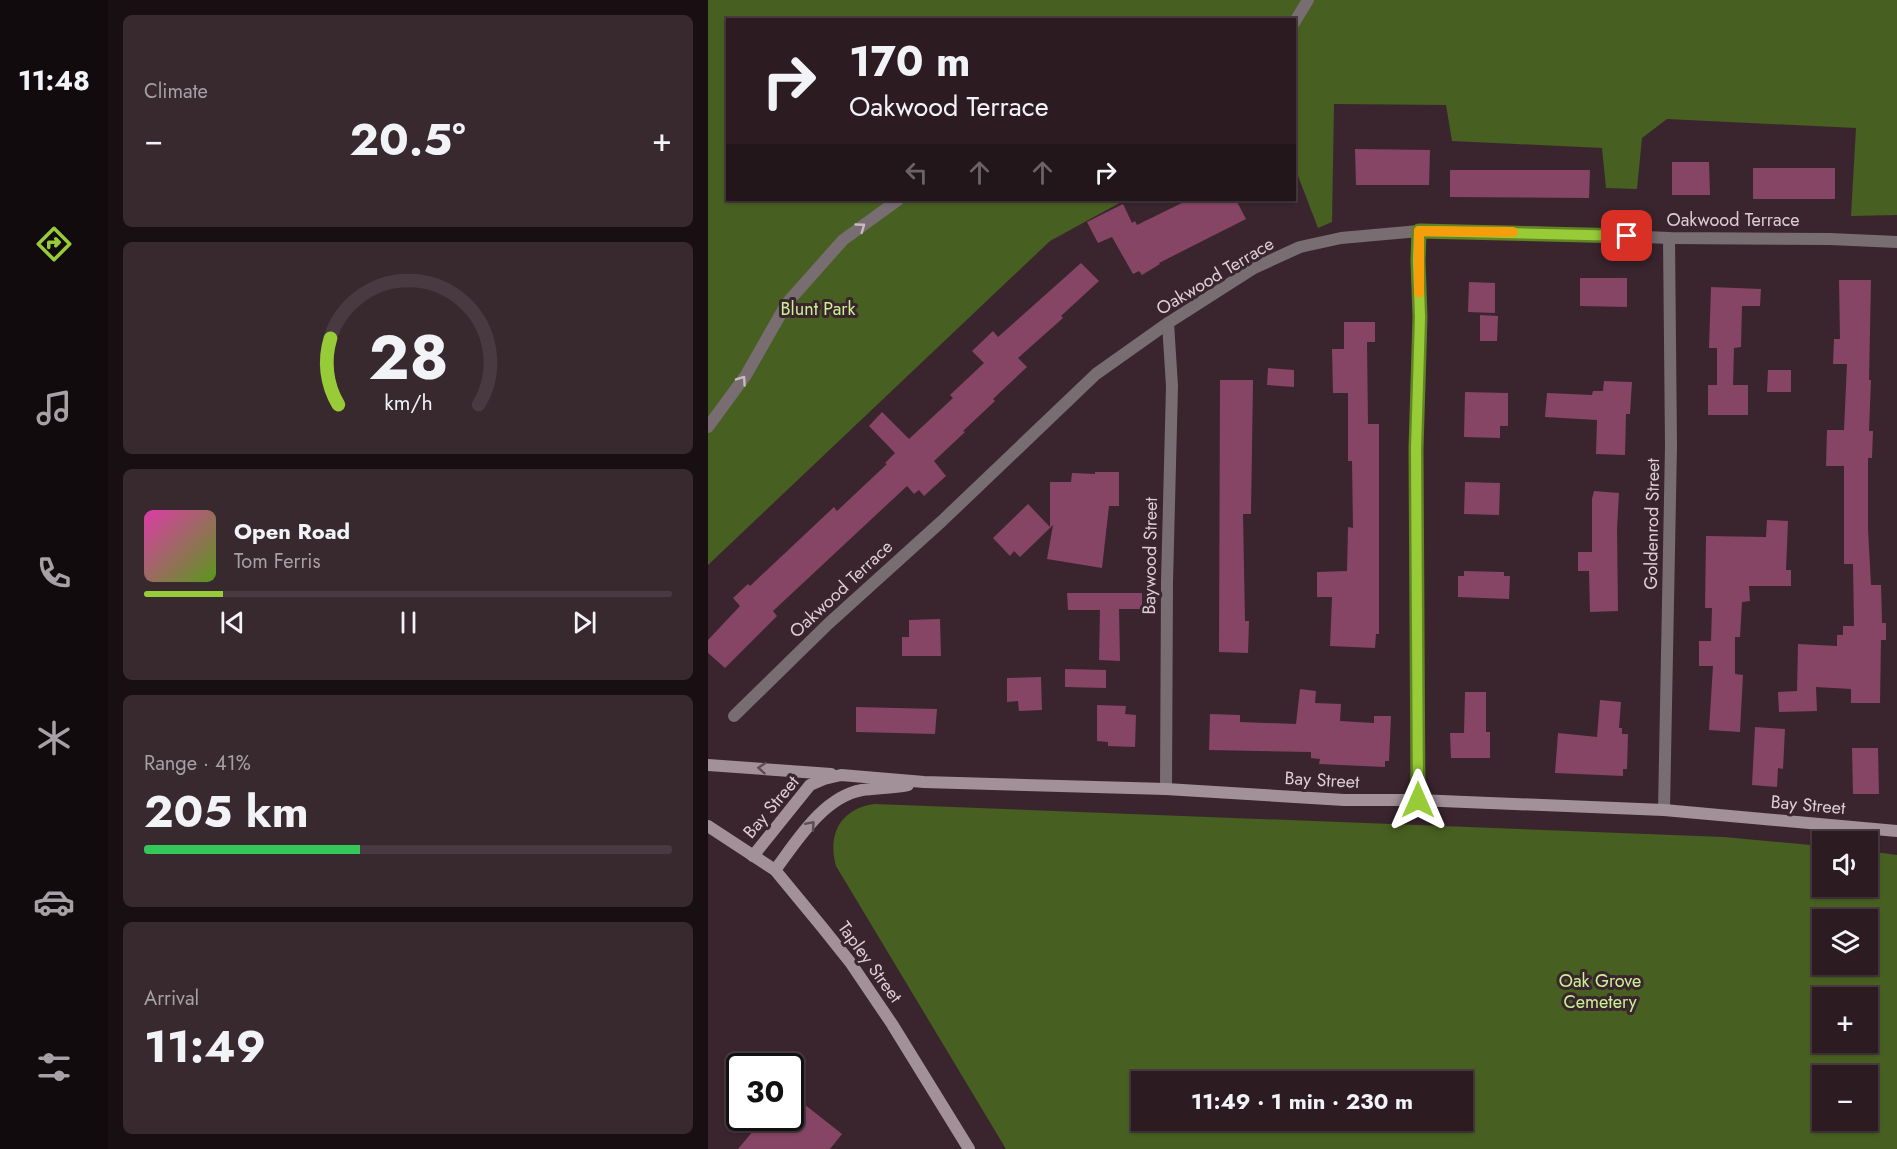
<!DOCTYPE html>
<html lang="en">
<head>
<meta charset="utf-8">
<style>
  :root { --surface:#2c1c22; --page:#38292f; --text:#f1f3f6; --muted:#a6a1a5; --line:#483a40; --accent:#97cc38 }
  body { margin:0; font-family:Jost,sans-serif; background:var(--page); color:var(--text); height:100vh; display:flex; flex-direction:column; font-size:22px; white-space:nowrap }
  * { box-sizing:border-box; margin:0 }
  p { font-size:20px; color:var(--muted) }
  .icon { flex:none; width:33px; height:33px; fill:none; stroke:currentColor; stroke-width:2; stroke-linecap:round; stroke-linejoin:round }
  .map { position:relative; flex:1; overflow:hidden }
  .panel { display:flex; flex-direction:column; gap:15px; padding:15px; background:#180f13; width:600px }
  .panel>* { flex:none }
  .guide { position:absolute; left:18px; top:18px; width:570px; height:183px; border-radius:0px; box-shadow:0 2px 4px #0004,0 0 0 2px var(--line); background:#2c1c22; color:var(--text); overflow:hidden }
  .controls { position:absolute; left:1104px; top:831px; display:grid; gap:12px }
  .controls a { display:grid; place-items:center; width:66px; height:66px; border-radius:0px; background:var(--surface); box-shadow:0 2px 4px #0004,0 0 0 2px var(--line); font-size:30px }
  .speed { position:absolute; left:18px; top:1053px; display:flex; gap:12px; font-size:30px; font-weight:700; text-align:center }
  .speed>* { display:grid; place-content:center; width:78px; height:78px; border-radius:50%; background:var(--surface); box-shadow:0 2px 4px #0004,0 0 0 2px var(--line); line-height:1 }
  .speed .limit { border:3px solid #111; border-radius:9px; background:#fff; color:#111 }
  .pin { position:absolute; display:grid; place-items:center; width:51px; height:51px; color:#fff; margin:-26px; border-radius:12px; box-shadow:0 3px 9px #0006 }
  .me { position:absolute; width:66px; margin:-33px; rotate:0deg; stroke-linejoin:round; filter:drop-shadow(0 0 4px #0008) }
  .turn { display:flex; align-items:center; gap:21px; height:126px; padding:0 24px; font-size:27px }
  .turn .icon { width:78px; height:78px; stroke-width:2.5 }
  .turn b { display:block; font-size:42px; line-height:51px }
  .lanes { display:flex; align-items:center; height:57px; padding:0 24px; background:#0003; justify-content:center; gap:30px; direction:ltr }
  .lanes .off { opacity:.35 }
  .big { font-size:45px; font-weight:700; line-height:1.1 }
  .panel .card { flex:1; display:flex; flex-direction:column; justify-content:center; gap:9px; min-width:0; padding:0 21px; border-radius:9px; background:var(--page) }
  .panel .dial { align-items:center; gap:0 }
  .dial svg { height:156px; overflow:visible; fill:none; stroke:var(--line); stroke-width:7; stroke-linecap:round; text-anchor:middle }
  .dial text { fill:var(--text); stroke:none }
  .song { display:flex; align-items:center; gap:18px }
  .cover { width:72px; height:72px; border-radius:9px; background:linear-gradient(135deg,hsl(320 70% 55%),hsl(90 70% 35%)) }
  .played { height:6px; border-radius:3px; background:linear-gradient(90deg,var(--accent) 15%,var(--line) 15%) }
  .keys { display:flex; justify-content:space-around; direction:ltr }
  .heat { display:flex; justify-content:space-between; align-items:center; font-size:33px; direction:ltr }
  .charge { height:9px; border-radius:4px; background:linear-gradient(90deg,#34c759 41%,var(--line) 0) }
  .trip { position:absolute; left:423px; top:1071px; width:342px; height:60px; border-radius:0px; background:var(--surface); box-shadow:0 2px 4px #0004,0 0 0 2px var(--line); font-weight:700; line-height:60px; text-align:center }
  main { display:flex; flex:1; min-height:0 }
  .dock { display:flex; flex-direction:column; width:108px; justify-content:space-around; align-items:center; background:#120b0e; color:var(--muted) }
  .dock .icon { width:42px; height:42px }
  .dock .current { color:var(--accent) }
  .dock b { font-size:27px; color:var(--text) }
  .map>svg:first-child { display:block }
  .green { fill:#475f20; fill-rule:evenodd }
  .building { fill:#864564 }
  .lines { fill:none; stroke-linecap:round; stroke-linejoin:round }
  .minor { stroke:#786d71; stroke-width:12 }
  .secondary { stroke:#a29198; stroke-width:12 }
  .oneway { stroke:#c8bbc0 }
  .oneway2 { stroke:#5e4b53 }
  .route-casing { stroke:#628524; stroke-width:15 }
  .route { stroke:#97cc38; stroke-width:10 }
  .slow { stroke:#f59e0b; stroke-width:10 }
  .labels { text-anchor:middle; dominant-baseline:central; stroke-width:6; stroke-linejoin:round; paint-order:stroke }
  .street-label { font-size:18px; fill:#dcced4; stroke:#3a252e }
  .park-label { font-size:18px; fill:#caf194; stroke:#3a252e }
</style>
</head>
<body>
<main>
<nav class="dock">
<b>11:48</b>
<svg class="icon current" aria-label="directions" viewBox="0 0 24 24"><path d="M12 3l9 9-9 9-9-9zM9 14v-3h6M13 9l2 2-2 2"/></svg>
<svg class="icon" aria-label="music" viewBox="0 0 24 24"><path d="M9 18V5l10-2v13"/><circle cx="6" cy="18" r="3"/><circle cx="16" cy="16" r="3"/></svg>
<svg class="icon" aria-label="phone" viewBox="0 0 24 24"><path d="M5 4h4l2 5-3 2q2 4 5 5l2-3 5 2v4C11 20 4 13 5 4z"/></svg>
<svg class="icon" aria-label="climate" viewBox="0 0 24 24"><path d="M12 3v18M4 7l16 10M4 17L20 7"/></svg>
<svg class="icon" aria-label="car" viewBox="0 0 24 24"><path d="M5 17H2v-5l4-1 3-4h7l3 4 3 1v5h-3M9 17h6M6 11h13"/><circle cx="7" cy="17" r="2"/><circle cx="17" cy="17" r="2"/></svg>
<svg class="icon" aria-label="filters" viewBox="0 0 24 24"><path d="M4 7h16M4 17h16"/><circle cx="9" cy="7" r="2"/><circle cx="15" cy="17" r="2"/></svg>
</nav>
<section class="panel">
<div class="card"><p>Climate</p>
<div class="heat"><a>−</a><b class="big">20.5°</b><a>+</a></div>
</div>
<div class="card dial"><svg viewBox="0 0 100 80">
<path d="M14 69A42 42 0 1 1 86 69"/>
<path d="M14 69A42 42 0 0 1 10 35" stroke="#97cc38"/>
<text x="50" y="56" font-size="32" font-weight="700">28</text>
<text x="50" y="72" font-size="11">km/h</text>
</svg></div>
<div class="card">
<div class="song"><i class="cover"></i><div><b>Open Road</b><p>Tom Ferris</p></div></div>
<div class="played"></div>
<div class="keys"><svg class="icon" aria-label="previous" viewBox="0 0 24 24"><path d="M18 5L8 12l10 7zM5 5v14"/></svg><svg class="icon" aria-label="pause" viewBox="0 0 24 24"><path d="M8 5v14M16 5v14"/></svg><svg class="icon" aria-label="next" viewBox="0 0 24 24"><path d="M6 5l10 7-10 7zM19 5v14"/></svg></div>
</div>
<div class="card"><p>Range · 41%</p><b class="big">205 km</b><div class="charge"></div></div>
<div class="card"><p>Arrival</p><b class="big">11:49</b></div>
</section>
<div class="map">
<svg width="1189" height="1149" viewBox="0 0 1189 1149">
  <rect width="100%" height="100%" fill="#3a252e"/>
  <g class="green">
    <polygon points="0,0 1189,0 1189,215 1143,216 1148,128 959,119 934,138 929,189 898,188 894,148 744,141 738,105 626,104 624,222 610,228 587,168 586,20 20,20 20,200 417,200 342,241 0,565"/>
    <path d="M167,804L1016,837L1114,846V886H1160V851L1189,855V1149H298L128,866C119,834 133,808 167,804ZM1114,920H1160V964H1114ZM1114,998H1160V1042H1114ZM1114,1076H1160V1120H1114ZM434,1082H754V1120H434Z"/>
  </g>
  <g class="building">
    <polygon points="647,149 722,150 721,185 648,185"/>
    <polygon points="964,162 1001,162 1002,195 964,195"/>
    <rect x="1045" y="168" width="82" height="31"/>
    <polygon points="742,170 882,170 881,198 742,197"/>
    <polygon points="480,200 528,200 538,219 451,263 452,264 434,275 431,271 425,274 404,237 390,243 379,222 415,204 424,223 427,221 429,225"/>
    <polygon points="373,263 391,281 353,316 355,318 310,358 319,367 285,399 287,401 255,431 257,432 226,461 238,476 216,496 211,490 206,494 199,486 65,611 69,616 17,668 0,653 0,640 32,606 25,598 40,584 42,586 126,507 129,511 179,464 177,463 187,453 161,426 174,412 201,439 245,398 242,395 276,363 264,351 285,331 290,337"/>
    <polygon points="872,278 919,278 919,307 872,306"/>
    <polygon points="1131,280 1163,280 1161,380 1163,380 1161,431 1165,431 1164,458 1160,458 1160,529 1163,585 1173,585 1174,623 1178,623 1178,640 1173,640 1172,703 1143,703 1143,689 1108,687 1109,711 1071,712 1070,692 1089,691 1090,644 1129,646 1129,635 1135,635 1135,626 1146,626 1145,564 1136,564 1136,466 1118,466 1119,430 1136,430 1139,364 1125,364 1126,339 1132,339"/>
    <polygon points="761,282 787,283 787,313 760,312"/>
    <polygon points="1003,287 1053,289 1052,306 1034,306 1033,347 1026,348 1025,385 1040,385 1040,415 1000,415 1000,385 1009,385 1009,348 1001,348"/>
    <polygon points="772,315 790,316 789,341 772,341"/>
    <polygon points="636,322 667,322 667,342 659,342 660,424 671,424 671,634 668,634 667,648 622,646 624,597 609,597 609,572 639,571 640,527 645,528 644,461 640,461 640,393 625,393 624,349 636,349"/>
    <polygon points="560,368 586,370 586,387 559,385"/>
    <polygon points="1060,370 1083,370 1083,392 1059,392"/>
    <polygon points="512,380 545,380 543,514 535,514 537,621 541,621 540,653 511,652"/>
    <polygon points="896,381 924,382 922,414 918,414 917,455 888,454 889,420 837,417 839,393 884,395 885,391 895,391"/>
    <polygon points="757,392 800,393 800,426 792,426 792,438 756,437"/>
    <polygon points="387,472 411,472 411,506 401,506 394,568 339,559 345,525 312,557 306,551 302,556 285,538 320,504 342,527 342,482 363,482 364,473 387,474"/>
    <polygon points="757,482 792,483 791,515 756,514"/>
    <polygon points="886,491 911,493 909,529 910,611 882,612 881,571 870,571 870,552 884,552 884,499"/>
    <polygon points="1059,520 1080,521 1078,570 1083,570 1083,586 1041,586 1042,601 1034,602 1032,637 1027,637 1027,674 1035,675 1032,732 1001,730 1005,666 991,666 991,641 1003,641 1004,608 997,608 998,536 1058,537"/>
    <polygon points="756,571 796,572 796,576 802,576 801,599 750,597 750,576 756,576"/>
    <polygon points="359,593 434,593 434,609 411,609 412,661 391,660 392,610 360,610"/>
    <polygon points="232,619 233,656 194,656 194,637 201,637 201,620"/>
    <polygon points="357,669 398,670 398,688 357,687"/>
    <polygon points="333,677 334,710 311,711 310,701 299,702 299,678"/>
    <polygon points="592,689 608,691 607,703 633,704 632,721 666,723 666,716 683,716 681,761 677,761 677,767 611,764 612,759 603,758 603,752 501,750 502,714 532,715 532,722 588,724"/>
    <polygon points="757,692 778,692 778,732 782,732 782,758 743,758 742,733 756,733"/>
    <polygon points="892,700 913,702 911,728 914,728 914,734 920,734 919,769 915,769 915,776 847,773 850,733 889,737"/>
    <polygon points="389,705 418,706 417,714 428,715 427,747 400,746 400,742 389,741"/>
    <polygon points="148,707 229,709 227,734 148,732"/>
    <polygon points="1047,727 1077,729 1075,769 1070,768 1069,787 1044,785"/>
    <polygon points="1144,748 1170,748 1171,794 1145,794"/>
    <polygon points="82,1093 134,1134 122,1149 30,1149 56,1118 82,1118"/>
  </g>
  <g class="lines">
    <g class="minor">
      <polyline points="586,23 600,0"/>
      <polyline points="0,427 38,375 79,303 135,240 190,200"/>
      <polyline points="26,716 120,624 234,521 388,374 460,323 546,268 592,247 633,238 711,231 813,232 961,238 1122,239 1189,242"/>
      <polyline points="458,789 459,582 464,386 460,323"/>
      <polyline points="709,800 708,449 713,317 710,261 711,231"/>
      <polyline points="956,810 963,446 961,238"/>
    </g>
    <g class="secondary">
      <polyline points="0,765 123,774"/>
      <polyline points="0,826 67,870 114,927 142,962 184,1024 261,1149"/>
      <polyline points="45,856 102,785 116,779 133,775 216,782 458,789 636,800 709,800 956,810 1189,831"/>
      <path d="M67,870C89,841 115,797 154,790C169,788 185,788 200,785"/>
    </g>
  </g>
  <defs><path id="oneway-chevron" d="M-2-3.5L2.5 0L-2 3.5" fill="none" stroke-width="1.6" stroke-linecap="round" stroke-linejoin="round" transform="scale(1.5)"/></defs>
  <g class="oneway">
    <use href="#oneway-chevron" transform="translate(153 227) rotate(-36)"/>
    <use href="#oneway-chevron" transform="translate(34 380) rotate(-55)"/>
  </g>
  <g class="oneway2">
    <use href="#oneway-chevron" transform="translate(54 768) rotate(-175)"/>
    <use href="#oneway-chevron" transform="translate(103 825) rotate(-49)"/>
  </g>
  <g class="lines">
    <defs>
      <polyline id="route" points="710,800 708,449 712,317 710,261 711,231 919,236"/>
    </defs>
    <use href="#route" class="route-casing"/>
    <use href="#route" class="route"/>
    <polyline class="slow" points="711,293 711,231 805,232"/>
  </g>
  <g class="labels">
    <g class="street-label">
      <text x="1025" y="220">Oakwood Terrace</text>
      <text transform="translate(507 276) rotate(-31)">Oakwood Terrace</text>
      <text transform="translate(944 524) rotate(-89)">Goldenrod Street</text>
      <text transform="translate(442 556) rotate(-89)">Baywood Street</text>
      <text transform="translate(133 589) rotate(-43)">Oakwood Terrace</text>
      <text transform="translate(614 780) rotate(3)">Bay Street</text>
      <text transform="translate(1100 805) rotate(5)">Bay Street</text>
      <text transform="translate(63 807) rotate(-50)">Bay Street</text>
      <text transform="translate(162 962) rotate(54)">Tapley Street</text>
    </g>
    <g class="park-label">
      <text x="110" y="309">Blunt Park</text>
      <text x="892" y="981">Oak Grove<tspan x="892" dy="21">Cemetery</tspan></text>
    </g>
  </g>
</svg>
<div class="controls">
<a><svg class="icon" aria-label="sound" viewBox="0 0 24 24"><path d="M4 9h4l5-4v14l-5-4H4zM17 9q2 3 0 6"/></svg></a>
<a><svg class="icon" aria-label="layers" viewBox="0 0 24 24"><path d="M12 4l9 5-9 5-9-5zM3 14l9 5 9-5"/></svg></a>
<a>+</a>
<a>−</a>
</div>
<div class="speed"><div class="limit">30</div></div>
<div class="pin" style="left:919px;top:236px;background:#d93025"><svg class="icon" aria-label="arrive" viewBox="0 0 24 24"><path d="M6 21V4h12l-3 4 3 4H6"/></svg></div>
<svg class="me" style="left:710px;top:800px" viewBox="-20 -20 40 40"><path d="M0-17L14 15 0 8-14 15z" fill="#97cc38" stroke="#fff" stroke-width="4"/></svg>
<div class="trip">11:49 · 1 min · 230 m</div>
<div class="guide">
<div class="turn"><svg class="icon" aria-label="right" viewBox="0 0 24 24"><path d="M7 20v-9h11M14 6l5 5-5 5"/></svg><div><b>170 m</b>Oakwood Terrace</div></div>
<div class="lanes"><svg class="icon off" aria-label="left" viewBox="0 0 24 24"><path d="M17 20v-9H6M10 6l-5 5 5 5"/></svg><svg class="icon off" aria-label="ahead" viewBox="0 0 24 24"><path d="M12 20V5M6 11l6-6 6 6"/></svg><svg class="icon off" aria-label="ahead" viewBox="0 0 24 24"><path d="M12 20V5M6 11l6-6 6 6"/></svg><svg class="icon" aria-label="right" viewBox="0 0 24 24"><path d="M7 20v-9h11M14 6l5 5-5 5"/></svg></div>
</div>
</div>
</main>
</body>
</html>
